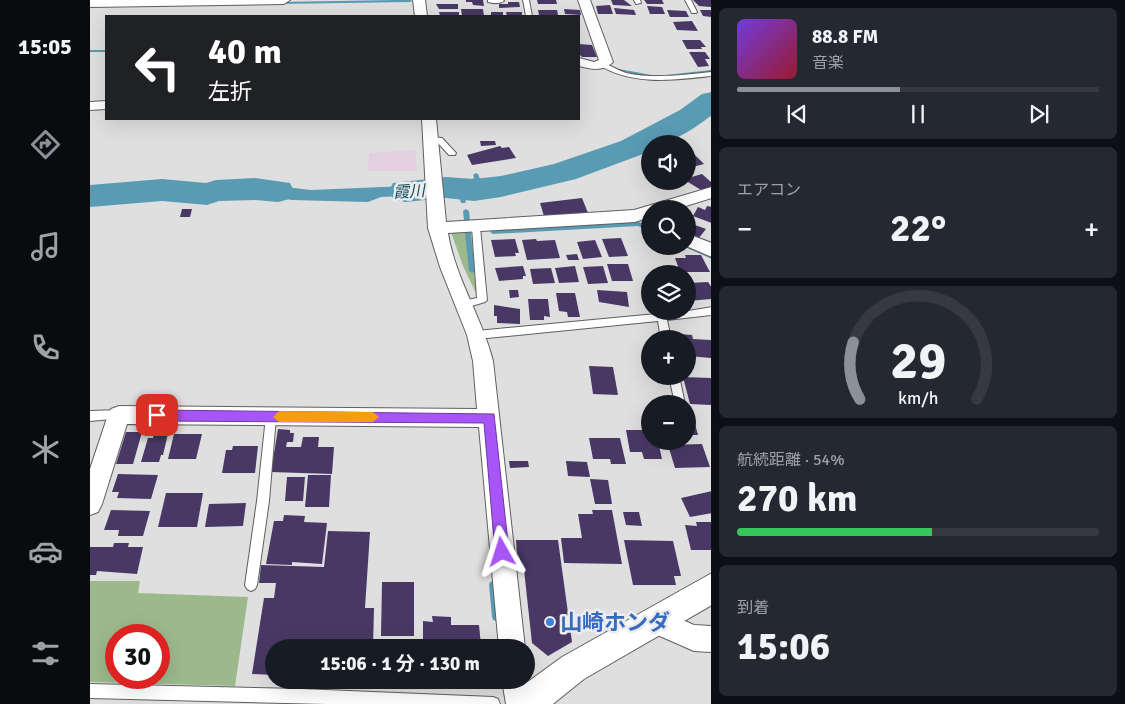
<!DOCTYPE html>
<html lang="ja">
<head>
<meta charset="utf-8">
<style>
  :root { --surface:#171b24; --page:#242831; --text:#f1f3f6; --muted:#9ea1a6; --line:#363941; --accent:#8c9099 }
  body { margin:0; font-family:Signika,"Noto Sans JP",sans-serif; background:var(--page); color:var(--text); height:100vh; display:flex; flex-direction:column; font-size:19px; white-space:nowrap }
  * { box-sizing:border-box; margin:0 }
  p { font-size:16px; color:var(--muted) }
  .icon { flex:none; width:28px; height:28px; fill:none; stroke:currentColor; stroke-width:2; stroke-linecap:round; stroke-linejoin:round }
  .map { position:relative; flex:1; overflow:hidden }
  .panel { display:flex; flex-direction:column; gap:8px; padding:8px; background:#0d0f14; width:414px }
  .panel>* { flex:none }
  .banner { position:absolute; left:15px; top:15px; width:475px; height:105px; border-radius:0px; box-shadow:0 5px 20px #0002; background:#202124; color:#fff; overflow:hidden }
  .fabs { position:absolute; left:551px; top:135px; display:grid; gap:10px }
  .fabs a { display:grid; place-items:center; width:55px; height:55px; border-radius:50%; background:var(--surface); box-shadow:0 5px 20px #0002; font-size:25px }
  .speed { position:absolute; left:15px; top:624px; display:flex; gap:10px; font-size:25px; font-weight:700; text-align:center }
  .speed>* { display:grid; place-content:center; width:65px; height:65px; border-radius:50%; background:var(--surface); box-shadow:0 5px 20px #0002; line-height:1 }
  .speed .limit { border:8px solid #d22; background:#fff; color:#111 }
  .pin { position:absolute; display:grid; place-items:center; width:42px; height:42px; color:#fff; margin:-21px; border-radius:10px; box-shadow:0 2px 8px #0006 }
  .me { position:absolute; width:55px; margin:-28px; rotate:354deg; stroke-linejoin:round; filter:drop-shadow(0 0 4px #0008) }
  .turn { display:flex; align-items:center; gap:18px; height:105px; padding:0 20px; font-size:22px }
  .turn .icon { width:65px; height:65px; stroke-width:2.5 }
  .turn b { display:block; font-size:35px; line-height:42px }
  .big { font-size:38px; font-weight:700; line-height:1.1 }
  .panel .card { flex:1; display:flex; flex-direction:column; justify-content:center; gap:8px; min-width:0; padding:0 18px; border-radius:8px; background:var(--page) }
  .panel .dial { align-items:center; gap:0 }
  .dial svg { height:130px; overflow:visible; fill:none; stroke:var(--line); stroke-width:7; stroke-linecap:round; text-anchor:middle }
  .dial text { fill:var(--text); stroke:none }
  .song { display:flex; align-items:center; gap:15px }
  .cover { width:60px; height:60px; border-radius:8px; background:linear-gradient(135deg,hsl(260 70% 55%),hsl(350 70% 35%)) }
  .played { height:5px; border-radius:2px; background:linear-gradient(90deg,var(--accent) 45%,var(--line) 45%) }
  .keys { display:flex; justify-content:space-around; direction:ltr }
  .heat { display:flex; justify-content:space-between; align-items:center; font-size:28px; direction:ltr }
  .charge { height:8px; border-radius:4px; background:linear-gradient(90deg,#34c759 54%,var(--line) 0) }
  .trip { position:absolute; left:175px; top:639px; width:270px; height:50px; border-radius:25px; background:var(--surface); box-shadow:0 5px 20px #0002; font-weight:700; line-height:50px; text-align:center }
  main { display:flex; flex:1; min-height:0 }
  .menu { display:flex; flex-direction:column; width:90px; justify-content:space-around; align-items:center; background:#090b0e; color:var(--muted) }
  .menu .icon { width:35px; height:35px }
  .menu .on { color:var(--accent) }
  .menu b { font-size:22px; color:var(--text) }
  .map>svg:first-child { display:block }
  .industrial { fill:#e2cfe0 }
  .green { fill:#9cb98c; fill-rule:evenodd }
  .water { fill:#599bb3 }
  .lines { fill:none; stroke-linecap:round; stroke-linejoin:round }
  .stream { fill:#599bb3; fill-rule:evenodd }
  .river { fill:#599bb3; fill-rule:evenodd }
  .building { fill:#493865 }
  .service-casing { stroke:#5f5f60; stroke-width:2 }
  .minor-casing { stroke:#5f5f60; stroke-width:2 }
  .tertiary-casing { stroke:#5f5f60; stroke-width:2 }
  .service { fill:#fff; fill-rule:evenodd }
  .minor { fill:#fff; fill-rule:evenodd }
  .tertiary { fill:#fff; fill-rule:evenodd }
  .route { fill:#a855f7; stroke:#6d37a1 }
  .slow { fill:#f59e0b }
  .shop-dot { fill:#3f7fe0; stroke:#ececee; stroke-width:2 }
  .labels { text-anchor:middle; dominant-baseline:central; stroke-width:5; stroke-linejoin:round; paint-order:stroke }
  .far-water-label { font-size:16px; font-style:italic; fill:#134b5d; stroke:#ececee }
  .near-shop-label { font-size:22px; font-weight:bold; fill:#366cbe; stroke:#ececee; text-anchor:start }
</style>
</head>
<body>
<main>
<nav class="menu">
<b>15:05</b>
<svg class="icon on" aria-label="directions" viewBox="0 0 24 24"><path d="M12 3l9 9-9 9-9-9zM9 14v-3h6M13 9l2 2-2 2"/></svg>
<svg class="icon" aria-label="music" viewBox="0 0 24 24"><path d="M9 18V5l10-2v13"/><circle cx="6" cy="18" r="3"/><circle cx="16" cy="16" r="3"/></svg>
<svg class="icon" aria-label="phone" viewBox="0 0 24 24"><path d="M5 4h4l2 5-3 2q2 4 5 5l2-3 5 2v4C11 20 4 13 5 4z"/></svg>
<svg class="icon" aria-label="climate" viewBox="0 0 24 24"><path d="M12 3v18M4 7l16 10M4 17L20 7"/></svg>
<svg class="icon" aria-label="car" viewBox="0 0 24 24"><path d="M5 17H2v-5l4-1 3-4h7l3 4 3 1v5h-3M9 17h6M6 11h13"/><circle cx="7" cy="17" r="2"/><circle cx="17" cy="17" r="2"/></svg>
<svg class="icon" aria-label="filters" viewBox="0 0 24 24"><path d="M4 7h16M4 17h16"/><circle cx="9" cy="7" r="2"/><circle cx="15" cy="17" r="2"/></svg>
</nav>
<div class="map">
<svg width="622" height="704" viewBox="0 0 622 704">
  <rect width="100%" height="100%" fill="#dfdfe0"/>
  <polygon class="industrial" points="325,150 327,171 278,171 279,153"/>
  <g class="green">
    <polygon points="376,231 380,272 384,272 387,295 373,266 361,232"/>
    <path d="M0,581H50L48,593L158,597L145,686L0,682ZM26,635H69V678H26Z"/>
  </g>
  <polygon class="water" points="340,185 370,187 333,195 291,197 278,202 201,200 182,192 140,193 133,191 143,187 158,186 187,186 221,190"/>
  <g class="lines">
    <g class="stream">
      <polygon points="305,0 321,0 322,1 320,2 188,4 186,3 188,2"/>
      <rect x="0" y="50" width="16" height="2"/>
      <polygon points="529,69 567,76 622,70 622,72 567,78 529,71"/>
      <polygon points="386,173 388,174 390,179 373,188 376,202 375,203 371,203 367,187 384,178 383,175"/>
      <polygon points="376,209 379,211 380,221 377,223 374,221 373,211"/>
      <polygon points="549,222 560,227 560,231 548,226 403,234 400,232 403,230"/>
      <polygon points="378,231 381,233 385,271 382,273 379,271 375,233"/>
      <polygon points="598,244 622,254 622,259 595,247 594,246 598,246"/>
      <polygon points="403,581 406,582 407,585 410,617 409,620 406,621 403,620 402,617 399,585 400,582"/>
    </g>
    <g class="river">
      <path d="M622,92V115C603,129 583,144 560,144V150L553,154L486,179L411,197L384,201L356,198L315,202L303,199L299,191L303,183L356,177L384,179L411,176L464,164L531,141L590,110L612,94Z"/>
      <polygon points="165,178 200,183 204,191 200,199 188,202 165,200 129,201 117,205 72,201 0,207 0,185 72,179 116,183 126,180"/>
    </g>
  </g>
  <g class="building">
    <polygon points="376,0 393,0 394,6 383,5 382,2 376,2"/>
    <polygon points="447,0 466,0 467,4 448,4"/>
    <polygon points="521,0 534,0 542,6 523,5"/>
    <polygon points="554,0 572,0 574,4 557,4"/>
    <polygon points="603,0 622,0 622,7 609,6"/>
    <polygon points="418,2 429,2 430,7 409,8 409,4 418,4"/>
    <polygon points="346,4 368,4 368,9 349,9"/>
    <polygon points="520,5 523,14 508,14 506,6"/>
    <polygon points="557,6 572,7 575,14 560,14"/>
    <polygon points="524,8 544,10 546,15 526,14"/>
    <polygon points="371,9 393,9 394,16 372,16"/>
    <polygon points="474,9 490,10 491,15 475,14"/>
    <polygon points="448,10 467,10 468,15 449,15"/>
    <polygon points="577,10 596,11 599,17 580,17"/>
    <polygon points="610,10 622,10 622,17 613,16"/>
    <polygon points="349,12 369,12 369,16 350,16"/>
    <rect x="401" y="12" width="12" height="4"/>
    <polygon points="416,12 432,12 432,16 417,16"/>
    <polygon points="602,21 608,31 587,30 583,22"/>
    <polygon points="592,40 610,40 616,47 611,47 612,49 597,49"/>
    <polygon points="489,44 502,45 507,57 492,57 489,54"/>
    <polygon points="599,52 615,52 620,59 615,59 619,66 608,67"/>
    <polygon points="390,141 405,141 406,145 391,146"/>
    <polygon points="410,146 412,148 419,147 426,158 382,165 377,155"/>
    <polygon points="603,153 614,164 598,168 598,154"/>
    <polygon points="612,174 622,183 622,187 611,190 598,182 598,178"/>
    <polygon points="492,198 498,213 454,216 450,203"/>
    <polygon points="617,206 622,207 622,223 603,216 608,207 615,210"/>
    <polygon points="92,209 102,209 100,217 90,217"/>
    <polygon points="598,224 603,227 605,225 616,229 608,239 598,235"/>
    <polygon points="531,238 538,256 519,257 512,239"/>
    <polygon points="425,239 429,253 425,253 426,256 405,257 401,240"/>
    <polygon points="446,239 447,241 465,240 470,258 437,260 432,240"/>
    <polygon points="505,240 512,257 493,259 487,242"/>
    <polygon points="487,254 489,260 478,260 476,255"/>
    <polygon points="595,255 611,255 620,272 590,272 585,258 596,258"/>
    <polygon points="517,264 538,264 543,281 522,281"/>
    <polygon points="433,266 436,276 433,276 433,279 409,281 405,268"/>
    <polygon points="485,266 489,282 469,283 465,268"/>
    <polygon points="513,266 518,283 498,284 493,267"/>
    <polygon points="461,268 465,283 443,284 440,269"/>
    <polygon points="598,279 599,283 618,282 622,288 622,299 598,301"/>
    <polygon points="419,290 428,290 429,297 420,298"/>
    <polygon points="507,290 537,292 539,307 509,302"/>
    <polygon points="466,293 485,293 490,317 478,317 477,312 469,311"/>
    <polygon points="438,299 458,299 460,317 454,316 454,320 440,320"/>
    <polygon points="404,305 430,309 430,324 407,323 407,316 404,316"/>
    <polygon points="589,334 602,335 603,339 622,340 622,358 598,356 598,339 590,339"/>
    <polygon points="499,366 523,367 528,395 503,394"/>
    <polygon points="593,377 622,378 622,405 600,404"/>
    <polygon points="598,417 603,417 608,435 598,435"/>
    <polygon points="66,425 80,425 73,455 71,455 69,462 51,462 58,438 63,438"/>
    <polygon points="188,429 200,430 200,433 204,433 203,442 197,442 196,447 211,447 213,437 229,437 228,447 244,447 242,474 181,472"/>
    <polygon points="536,430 560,430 560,441 568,441 572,459 554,459 552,452 540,452"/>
    <polygon points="36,432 52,432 43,464 26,464"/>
    <polygon points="84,434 112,434 106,459 78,459"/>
    <polygon points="499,438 530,438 536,464 521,464 520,459 503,459"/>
    <polygon points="612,444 620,467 585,468 578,445"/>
    <polygon points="143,446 168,446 165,473 132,473 136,450 142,450"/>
    <polygon points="419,461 438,461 439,467 420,468"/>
    <polygon points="476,461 497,462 500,477 478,476"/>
    <polygon points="28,474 68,475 61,499 27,498 29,492 22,492"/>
    <polygon points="218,475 241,475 239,507 215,507"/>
    <polygon points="197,477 215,477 213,501 195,501"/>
    <polygon points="500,479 518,480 522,504 505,504"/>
    <polygon points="622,491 622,513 600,517 591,498"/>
    <polygon points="76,493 113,493 107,527 68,527"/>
    <polygon points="156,503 153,526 115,527 119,504"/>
    <polygon points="21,510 60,511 53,536 28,536 29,530 14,530"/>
    <polygon points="502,510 522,510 532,564 474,563 471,538 492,538 488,514 503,514"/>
    <polygon points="533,512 549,512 552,526 536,525"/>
    <polygon points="194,515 215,516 214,522 237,523 232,564 202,562 202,565 176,564 184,521 193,521"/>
    <polygon points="606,522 622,522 622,550 601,550 595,525 607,526"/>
    <polygon points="238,531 280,532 275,608 284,608 283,648 184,648 184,675 162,674 174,598 184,598 186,583 169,583 171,565 234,567"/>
    <polygon points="426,540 468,540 482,642 458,656 442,643 434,570 428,570"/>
    <polygon points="534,540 583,541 591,576 584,576 586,585 543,585"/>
    <polygon points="24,543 39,543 38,547 53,547 47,574 7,571 6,575 0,575 0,547 23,547"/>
    <polygon points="292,582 324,582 324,636 291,636"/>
    <polygon points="342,616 361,617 361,625 389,625 391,645 397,645 398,648 333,648 333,621 343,622"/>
    <rect x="291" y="640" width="27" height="8"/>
    <polygon points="355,680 383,680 383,684 355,683"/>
  </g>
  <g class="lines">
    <defs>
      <g id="service">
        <path d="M398,0H413L414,1C410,4 402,3 398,2Z"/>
        <polygon points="433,0 439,0 442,16 436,16"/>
        <polygon points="544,0 550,0 551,3 546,4"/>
        <polygon points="595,0 601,0 607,12 606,13 602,13"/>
        <path d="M511,62C520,65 527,70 536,73C563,79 593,75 622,72V76C584,80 543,86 509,65V63Z"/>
        <polygon points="338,137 352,138 366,153 365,155 359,155 347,142 338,141"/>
        <polygon points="386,224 390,227 397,300 395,302 375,308 370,304 372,301 387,298 382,227"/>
        <polygon points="622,307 622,315 577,320 581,339 571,339 568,321 387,339 384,338 382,335 384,332 387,331 598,311"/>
        <polygon points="579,376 589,376 595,404 585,404"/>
        <polygon points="29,410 33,412 34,415 33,418 0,421 0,411"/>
        <polygon points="181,412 185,414 186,417 179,501 167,585 165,589 161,591 157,589 155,585 167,501 176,417 177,414"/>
        <polygon points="0,684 211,689 403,697 408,699 410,704 236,704 0,698"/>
      </g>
      <g id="minor">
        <polygon points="0,0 200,0 194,4 0,7"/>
        <polygon points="323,0 335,0 337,16 325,16"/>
        <path d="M488,0H500L523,62C513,72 501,69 489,66V58L504,62L509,60Z"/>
        <polygon points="16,101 16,109 0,110 0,102"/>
        <path d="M332,119H346L356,222L544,210L622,187V198L586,209H560V217L545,222L358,233C365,278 392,317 403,361L435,648H409L389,427L37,424L12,504L8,512L0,515V469L18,415L21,409L29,406L387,409L383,361L377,335L350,267L338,228Z"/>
        <polygon points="598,234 622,243 622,257 596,246"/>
        <polygon points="565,608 604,625 622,626 622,652 604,651 556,630 552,621 556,612"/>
        <polygon points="436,672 444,704 416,704 412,680 436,680"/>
      </g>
      <polygon id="tertiary" points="622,573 622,605 494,679 463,704 419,704 424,692 472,657"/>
    </defs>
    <use href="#service" class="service-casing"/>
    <use href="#minor" class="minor-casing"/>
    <use href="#tertiary" class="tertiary-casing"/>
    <use href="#service" class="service"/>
    <use href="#minor" class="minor"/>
    <use href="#tertiary" class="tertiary"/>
  </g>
  <polygon class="route" points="67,410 404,414 419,552 417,557 412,559 407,557 405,552 394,423 67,421 61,415"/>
  <polygon class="slow" points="189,411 283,412 289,417 283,422 189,422 183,417"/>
  <circle class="shop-dot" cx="460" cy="622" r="5"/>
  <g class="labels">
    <g class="far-water-label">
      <text transform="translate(319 192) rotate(-4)">霞川</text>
    </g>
    <g class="near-shop-label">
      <text x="470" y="622">山崎ホンダ</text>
    </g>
  </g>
</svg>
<div class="fabs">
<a><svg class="icon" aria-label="sound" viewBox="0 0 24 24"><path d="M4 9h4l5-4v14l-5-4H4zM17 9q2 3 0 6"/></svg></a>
<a><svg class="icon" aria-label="search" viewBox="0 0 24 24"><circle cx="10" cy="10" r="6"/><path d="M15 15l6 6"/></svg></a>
<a><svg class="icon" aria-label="layers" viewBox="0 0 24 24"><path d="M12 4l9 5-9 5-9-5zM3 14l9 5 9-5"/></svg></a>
<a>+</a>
<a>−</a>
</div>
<div class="speed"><div class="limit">30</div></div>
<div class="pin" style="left:67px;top:415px;background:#d93025"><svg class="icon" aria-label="arrive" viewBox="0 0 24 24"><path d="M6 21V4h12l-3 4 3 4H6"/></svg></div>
<svg class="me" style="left:412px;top:552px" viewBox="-20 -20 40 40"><path d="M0-17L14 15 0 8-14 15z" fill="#a855f7" stroke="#fff" stroke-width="4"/></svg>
<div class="trip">15:06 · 1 分 · 130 m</div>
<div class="banner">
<div class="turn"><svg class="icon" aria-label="left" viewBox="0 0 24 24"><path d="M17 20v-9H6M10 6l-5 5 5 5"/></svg><div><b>40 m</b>左折</div></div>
</div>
</div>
<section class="panel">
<div class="card">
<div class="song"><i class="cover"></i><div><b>88.8 FM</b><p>音楽</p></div></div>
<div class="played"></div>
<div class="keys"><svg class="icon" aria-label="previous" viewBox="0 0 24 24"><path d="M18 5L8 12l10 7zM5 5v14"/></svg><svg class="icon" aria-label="pause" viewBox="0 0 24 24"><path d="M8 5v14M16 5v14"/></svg><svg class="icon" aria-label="next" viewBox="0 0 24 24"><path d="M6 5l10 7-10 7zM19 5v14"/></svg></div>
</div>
<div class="card"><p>エアコン</p>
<div class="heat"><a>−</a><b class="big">22°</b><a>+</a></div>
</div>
<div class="card dial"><svg viewBox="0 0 100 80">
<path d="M14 69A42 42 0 1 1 86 69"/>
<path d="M14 69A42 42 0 0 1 10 34" stroke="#8c9099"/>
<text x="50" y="56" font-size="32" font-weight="700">29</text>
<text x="50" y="72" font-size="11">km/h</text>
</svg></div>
<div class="card"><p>航続距離 · 54%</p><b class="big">270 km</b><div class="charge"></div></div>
<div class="card"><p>到着</p><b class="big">15:06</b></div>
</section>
</main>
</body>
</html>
